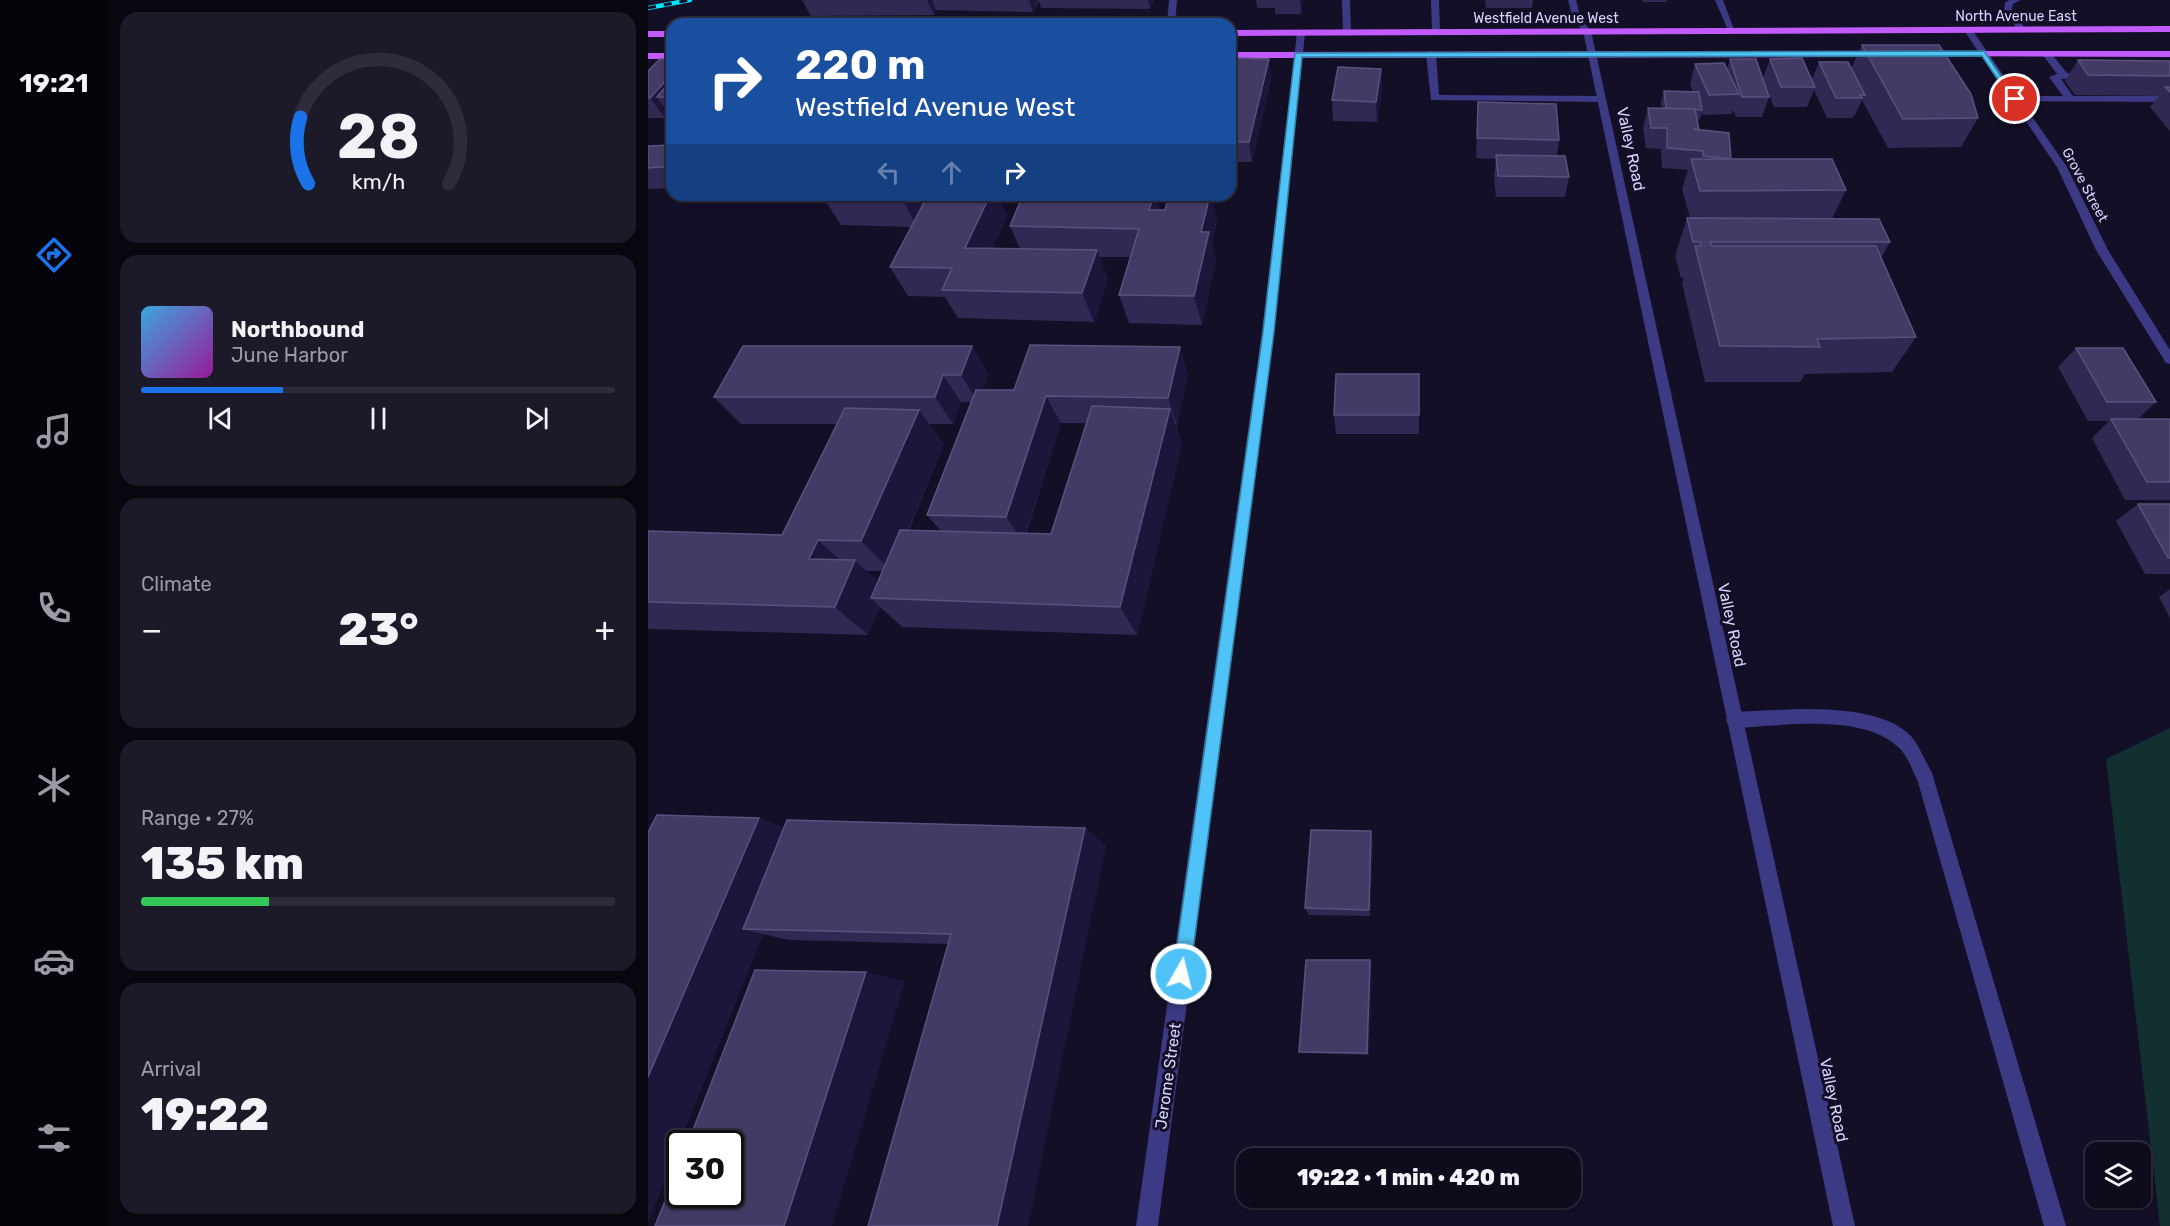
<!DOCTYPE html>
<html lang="en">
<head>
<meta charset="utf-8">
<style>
  :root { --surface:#0e0b1c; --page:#1c1929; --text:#f1f3f6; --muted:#9b9ba3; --line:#2e2b3b; --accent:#1a73e8 }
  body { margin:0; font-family:Rubik,sans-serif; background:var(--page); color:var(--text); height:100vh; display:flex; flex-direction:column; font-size:22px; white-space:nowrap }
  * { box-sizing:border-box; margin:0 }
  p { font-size:20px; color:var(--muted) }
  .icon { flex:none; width:33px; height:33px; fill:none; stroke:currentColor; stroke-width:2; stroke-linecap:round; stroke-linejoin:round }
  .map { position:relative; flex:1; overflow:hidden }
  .side { display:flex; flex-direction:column; gap:12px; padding:12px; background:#08060f; width:540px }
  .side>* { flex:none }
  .hud { position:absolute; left:18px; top:18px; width:570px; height:183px; border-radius:18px; box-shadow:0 2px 4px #0004,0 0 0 2px var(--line); background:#1a4fa0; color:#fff; overflow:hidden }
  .buttons { position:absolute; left:1437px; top:1142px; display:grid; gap:12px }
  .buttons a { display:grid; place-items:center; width:66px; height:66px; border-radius:12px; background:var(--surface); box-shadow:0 2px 4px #0004,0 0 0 2px var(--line); font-size:30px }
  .speed { position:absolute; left:18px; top:1130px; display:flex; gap:12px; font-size:30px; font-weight:700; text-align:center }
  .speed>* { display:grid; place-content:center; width:78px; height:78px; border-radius:50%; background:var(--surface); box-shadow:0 2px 4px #0004,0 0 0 2px var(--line); line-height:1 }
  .speed .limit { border:3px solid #111; border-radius:9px; background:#fff; color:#111 }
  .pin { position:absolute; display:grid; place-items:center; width:51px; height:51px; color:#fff; margin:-26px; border:3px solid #fff; border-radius:50%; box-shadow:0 2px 6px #0007 }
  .me { position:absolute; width:66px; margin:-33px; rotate:8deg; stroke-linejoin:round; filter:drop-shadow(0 0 4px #0008) }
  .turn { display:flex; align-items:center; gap:21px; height:126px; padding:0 30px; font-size:27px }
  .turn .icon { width:78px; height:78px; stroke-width:2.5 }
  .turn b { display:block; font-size:42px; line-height:51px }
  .lanes { display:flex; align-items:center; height:57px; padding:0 30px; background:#0003; justify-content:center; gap:30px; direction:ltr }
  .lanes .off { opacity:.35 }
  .big { font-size:45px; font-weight:800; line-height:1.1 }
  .side .widget { flex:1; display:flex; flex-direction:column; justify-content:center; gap:9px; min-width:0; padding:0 21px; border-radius:18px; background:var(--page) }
  .side .dial { align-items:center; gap:0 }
  .dial svg { height:156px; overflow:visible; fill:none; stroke:var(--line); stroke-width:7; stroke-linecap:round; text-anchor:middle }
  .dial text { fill:var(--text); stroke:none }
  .song { display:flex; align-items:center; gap:18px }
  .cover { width:72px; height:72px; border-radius:9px; background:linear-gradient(135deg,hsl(200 70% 55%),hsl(300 70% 35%)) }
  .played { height:6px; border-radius:3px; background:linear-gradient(90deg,var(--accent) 30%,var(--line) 30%) }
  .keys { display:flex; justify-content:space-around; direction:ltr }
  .heat { display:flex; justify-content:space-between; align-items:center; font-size:33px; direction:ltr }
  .charge { height:9px; border-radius:4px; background:linear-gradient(90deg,#34c759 27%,var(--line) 0) }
  .trip { position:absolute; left:588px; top:1148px; width:345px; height:60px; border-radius:18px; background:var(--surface); box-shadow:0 2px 4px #0004,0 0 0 2px var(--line); font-weight:800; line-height:60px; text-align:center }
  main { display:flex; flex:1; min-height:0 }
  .dock { display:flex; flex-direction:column; width:108px; justify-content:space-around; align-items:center; background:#06040b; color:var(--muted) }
  .dock .icon { width:42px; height:42px }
  .dock .selected { color:var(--accent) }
  .dock b { font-size:27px; color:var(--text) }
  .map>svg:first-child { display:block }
  .green { fill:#12302f }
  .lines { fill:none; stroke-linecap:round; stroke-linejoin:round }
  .service { fill:#3d3a85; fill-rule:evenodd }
  .minor { fill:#3d3a85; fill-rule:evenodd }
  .primary { fill:#c25bff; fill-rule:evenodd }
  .rail-casing { stroke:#00e5ff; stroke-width:4.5 }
  .rail { stroke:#130f26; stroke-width:3; stroke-dasharray:8; stroke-linecap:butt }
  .wall { fill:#312854; fill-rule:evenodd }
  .shaded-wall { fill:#1d163a }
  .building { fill:#433a66; stroke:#5a527e; stroke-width:1.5 }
  .route { fill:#4fc3f7; stroke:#337fa1; stroke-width:1.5 }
  .labels { text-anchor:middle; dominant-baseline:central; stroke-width:6; stroke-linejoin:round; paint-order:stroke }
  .far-street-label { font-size:14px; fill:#d9d4ff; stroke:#130f26 }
  .street-label { font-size:16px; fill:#d9d4ff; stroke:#130f26 }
</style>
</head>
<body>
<main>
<nav class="dock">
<b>19:21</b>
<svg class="icon selected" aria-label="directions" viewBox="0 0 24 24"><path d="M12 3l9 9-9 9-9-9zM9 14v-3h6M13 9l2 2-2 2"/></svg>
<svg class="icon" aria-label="music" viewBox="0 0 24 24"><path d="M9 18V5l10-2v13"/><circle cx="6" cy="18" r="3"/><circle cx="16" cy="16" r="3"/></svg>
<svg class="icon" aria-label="phone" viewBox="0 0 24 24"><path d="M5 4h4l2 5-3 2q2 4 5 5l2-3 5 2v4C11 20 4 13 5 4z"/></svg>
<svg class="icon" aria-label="climate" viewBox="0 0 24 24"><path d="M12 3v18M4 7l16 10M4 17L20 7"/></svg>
<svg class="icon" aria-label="car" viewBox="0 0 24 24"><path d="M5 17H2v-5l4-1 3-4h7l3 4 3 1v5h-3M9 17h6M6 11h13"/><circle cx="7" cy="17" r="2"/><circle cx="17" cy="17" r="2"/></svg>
<svg class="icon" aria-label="filters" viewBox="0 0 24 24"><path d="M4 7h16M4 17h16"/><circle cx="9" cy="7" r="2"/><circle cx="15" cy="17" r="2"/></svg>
</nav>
<section class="side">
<div class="widget dial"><svg viewBox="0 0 100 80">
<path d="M14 69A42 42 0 1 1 86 69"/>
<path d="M14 69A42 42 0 0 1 10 35" stroke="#1a73e8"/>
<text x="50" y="56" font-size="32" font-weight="700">28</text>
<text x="50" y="72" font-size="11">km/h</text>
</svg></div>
<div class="widget">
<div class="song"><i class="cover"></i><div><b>Northbound</b><p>June Harbor</p></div></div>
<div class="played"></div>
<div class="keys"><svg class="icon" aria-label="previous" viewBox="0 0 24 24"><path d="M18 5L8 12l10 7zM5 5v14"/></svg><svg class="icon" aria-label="pause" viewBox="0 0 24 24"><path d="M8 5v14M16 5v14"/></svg><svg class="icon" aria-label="next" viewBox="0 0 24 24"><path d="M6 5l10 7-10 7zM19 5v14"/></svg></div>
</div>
<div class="widget"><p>Climate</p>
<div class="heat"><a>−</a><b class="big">23°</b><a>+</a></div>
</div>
<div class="widget"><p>Range · 27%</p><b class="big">135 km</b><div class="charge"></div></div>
<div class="widget"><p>Arrival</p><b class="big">19:22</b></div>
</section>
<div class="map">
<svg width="1522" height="1226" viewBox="0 0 1522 1226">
  <rect width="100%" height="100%" fill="#130f26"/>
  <polygon class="green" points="1522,728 1522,1226 1512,1226 1458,759"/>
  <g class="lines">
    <g class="service">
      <polygon points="521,0 529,0 527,24 519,24"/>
      <polygon points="694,0 702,0 703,33 699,36 695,33"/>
      <polygon points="783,0 791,0 792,32 788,35 784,32"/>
      <polygon points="920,0 928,0 933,19 943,31 942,33 936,33 925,19"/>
      <polygon points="1067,0 1075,0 1087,32 1080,30"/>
      <polygon points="1361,0 1373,0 1365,4 1364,9 1378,30 1377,32 1371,32 1356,9 1357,3"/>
      <polygon points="783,51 788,54 791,95 953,96 958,99 953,102 783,100 778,54"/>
      <polygon points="1396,52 1402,52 1419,73 1439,72 1444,75 1439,78 1413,79 1425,96 1522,96 1522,102 1364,101 1364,97 1367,96 1415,96 1401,77 1409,74 1394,54"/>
      <path d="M1150,709C1184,709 1238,710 1263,736C1272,747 1277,761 1284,773L1418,1226H1396L1270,782C1264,770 1260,755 1249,746C1212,713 1132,726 1086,728L1080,725L1078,720L1080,715L1086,712Z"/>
    </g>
    <g class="minor">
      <polygon points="1316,27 1322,27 1419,167 1460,250 1522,350 1522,364 1518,363 1448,250 1409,167 1315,29"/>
      <polygon points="939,28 943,31 1207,1226 1185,1226 935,31"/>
      <polygon points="653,30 657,33 626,332 510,1226 488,1226 614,332 649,33"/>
    </g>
    <g class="primary">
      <polygon points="1522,26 1522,32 582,36 582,30"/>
      <rect x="0" y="31" width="24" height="6"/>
      <polygon points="1276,51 1522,51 1522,57 1273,56 1273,52"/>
      <polygon points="582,52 1231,51 1236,54 1231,57 582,58"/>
      <rect x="0" y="53" width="24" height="6"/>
    </g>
    <defs>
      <polyline id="rail" points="0,8 42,0"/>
    </defs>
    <use href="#rail" class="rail-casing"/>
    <use href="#rail" class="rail"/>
  </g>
  <g class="wall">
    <polygon points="154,0 506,0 502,9 393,8 391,1 385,12 288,10 286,15 163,16"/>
    <polygon points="608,0 655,0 653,14 627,14 627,8 609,8"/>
    <polygon points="837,0 885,0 884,8 838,8"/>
    <polygon points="994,0 1019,0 1019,2 995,2"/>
    <polygon points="1214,45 1330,118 1313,147 1240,148 1214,100 1207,115 1206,115 1205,118 1179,118 1166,90 1159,107 1126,107 1118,87 1121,97 1114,117 1088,117 1085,110 1084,114 1055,115 1054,113 1051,120 1050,120 1051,130 1083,159 1198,190 1184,219 1242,242 1233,258 1268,337 1244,372 1157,374 1152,382 1057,382 1034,283 1036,278 1033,278 1027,256 1039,218 1042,218 1034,189 1040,170 1014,168 1013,149 998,148 995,128 1000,108 1014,108 1013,101 1016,91 1045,92 1042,84 1047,64 1079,69 1082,59 1115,78 1122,59 1164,80 1171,62 1203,69"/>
    <polygon points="24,59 24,117 21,114 17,118 0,118 0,71"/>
    <polygon points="1430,60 1522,61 1522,131 1502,107 1511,96 1427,95 1417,81"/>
    <polygon points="733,69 734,89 729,122 685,121 684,100"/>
    <polygon points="623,79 604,162 582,162 582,85"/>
    <polygon points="830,102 911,140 909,156 921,177 917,197 848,197 846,176 848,159 828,158"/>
    <polygon points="24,145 24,188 0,189 0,146"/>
    <polygon points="174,195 349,195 359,216 345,248 372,249 362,226 508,195 512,210 569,220 564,244 568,261 554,325 481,323 471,295 482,257 451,257 460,279 446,322 310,318 297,297 260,296 242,267 263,227 193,225 174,196"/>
    <path d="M324,346L340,374L334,390H366L532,347L540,375L529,425H528L534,443L489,635L254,627L232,607L220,635L0,629V531L134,535L189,424H93L66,397ZM313,402H323L279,515L293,531L261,530L296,444L281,424H305ZM413,423H439L403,534H378ZM218,571H234L230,582Z"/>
    <polygon points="1428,348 1508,402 1490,419 1522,419 1522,500 1477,500 1444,438 1461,421 1440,421 1410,367"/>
    <polygon points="686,415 771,415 771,434 688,434"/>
    <polygon points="1490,504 1522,504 1522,574 1497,574 1468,521"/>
    <polygon points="1522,589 1522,618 1511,597"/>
    <polygon points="111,818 136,828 437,828 458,846 300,944 141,940 115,934 0,1222 0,832"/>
    <polygon points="723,831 725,840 722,916 661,915 657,908"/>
    <polygon points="722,960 724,965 721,1055 656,1053 651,1052"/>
  </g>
  <g class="shaded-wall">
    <polygon points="279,0 284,0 288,10 286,15"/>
    <polygon points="381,0 390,0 385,12"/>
    <polygon points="500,0 506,0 502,9"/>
    <polygon points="652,0 655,0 653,14"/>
    <polygon points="621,59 623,79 604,162 601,142"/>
    <polygon points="733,69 734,89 729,122 728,102"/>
    <polygon points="24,74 24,97 9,97 21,114 17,118 2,98"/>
    <polygon points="254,195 286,195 269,227 253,197"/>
    <polygon points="342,195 349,195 359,216 333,277 317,248"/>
    <polygon points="506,195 508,195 515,220 501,210"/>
    <polygon points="562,195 564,195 569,220 564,244 568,261 554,325 546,296 553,232"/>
    <polygon points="449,250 460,279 446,322 434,293"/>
    <polygon points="324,346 340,374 330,402 313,375"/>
    <polygon points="532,347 540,375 529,425 520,398"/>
    <polygon points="295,375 313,402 305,424 287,397"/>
    <polygon points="398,396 413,423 375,541 358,517"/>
    <polygon points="522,409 534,443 489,635 472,607"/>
    <polygon points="271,410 296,444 243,571 213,541"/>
    <polygon points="170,540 203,570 161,559"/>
    <polygon points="207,560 238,590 223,598 232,607 220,635 187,607"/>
    <polygon points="111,818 154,836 95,929 115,934 0,1222 0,1077"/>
    <polygon points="437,828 458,846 380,1226 349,1226"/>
    <polygon points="723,831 725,840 722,916 721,910"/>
    <polygon points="722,960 724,965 721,1055 719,1053"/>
    <polygon points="218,972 257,981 184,1226 136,1226"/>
  </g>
  <g class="building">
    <polygon points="1214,45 1291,45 1323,94 1330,118 1255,119"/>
    <polygon points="589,58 621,59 601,142 582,142 582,85"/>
    <polygon points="1154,58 1167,87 1133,87 1122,59"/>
    <polygon points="12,59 24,59 24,74 2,98 0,98 0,71"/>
    <polygon points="1082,59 1108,59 1121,97 1094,97"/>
    <polygon points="1430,60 1522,61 1522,76 1440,75"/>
    <polygon points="1171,62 1200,62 1217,95 1212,95 1214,98 1188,98"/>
    <polygon points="1076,63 1091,94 1061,95 1047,64"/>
    <polygon points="690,67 733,69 728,102 684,100"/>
    <polygon points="24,79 24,97 9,97"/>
    <polygon points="1517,87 1522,87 1522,92"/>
    <polygon points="1016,91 1051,92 1054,110 1018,108"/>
    <polygon points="830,102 908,104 911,140 829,138"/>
    <polygon points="1000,108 1047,109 1051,130 1045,129 1081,133 1083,159 1055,156 1055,151 1019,148 1019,128 1003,128"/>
    <polygon points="24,145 24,166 0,168 0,146"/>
    <polygon points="848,155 917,156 921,177 850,176"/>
    <polygon points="1043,159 1184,159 1198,190 1052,191"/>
    <polygon points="174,195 254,195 253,197 174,196"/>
    <polygon points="280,195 342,195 317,248 449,250 434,293 294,290 304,268 242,267"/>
    <polygon points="375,195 506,195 501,210 517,210 521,195 562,195 553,232 561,232 546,296 471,295 491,229 362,226"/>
    <polygon points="1039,218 1231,219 1242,242 1062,242 1064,246 1228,246 1268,337 1169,339 1172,347 1072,346 1047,246 1053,246 1052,242 1045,242"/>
    <polygon points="382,345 532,347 520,398 398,396 358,517 279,515 328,390 366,390"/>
    <polygon points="95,346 324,346 313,375 295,375 287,397 66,397"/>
    <polygon points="1428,348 1475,348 1508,402 1459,402"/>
    <polygon points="688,374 771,374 771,415 686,415"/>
    <polygon points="444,406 522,409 472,607 223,598 252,530 403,534"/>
    <polygon points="197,408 271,410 213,541 170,540 161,559 207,560 187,607 0,602 0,531 134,535"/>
    <polygon points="1463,419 1522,419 1522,482 1499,482"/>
    <polygon points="1490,504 1522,504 1522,558 1520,558"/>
    <polygon points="9,815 111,818 0,1077 0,832"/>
    <polygon points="139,820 437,828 349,1226 220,1226 303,934 95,929"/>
    <polygon points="663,830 723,831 721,910 657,908"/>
    <polygon points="658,960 722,960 719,1053 651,1052"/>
    <polygon points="107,970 218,972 136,1226 7,1226 32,1164 32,1194 82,1194 82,1143 40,1143"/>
  </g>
  <polygon class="route" points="1336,51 1370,101 1364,101 1334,56 654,57 626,332 542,974 539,980 533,982 527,980 525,974 615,332 647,53"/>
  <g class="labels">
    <g class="far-street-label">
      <text x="1368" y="16">North Avenue East</text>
      <text x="898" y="18">Westfield Avenue West</text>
      <text transform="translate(1437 185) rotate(62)">Grove Street</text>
    </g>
    <g class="street-label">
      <text transform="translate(983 149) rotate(78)">Valley Road</text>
      <text transform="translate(1084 625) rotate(78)">Valley Road</text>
      <text transform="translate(520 1076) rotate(-82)">Jerome Street</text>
      <text transform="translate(1186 1100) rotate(78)">Valley Road</text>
    </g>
  </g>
</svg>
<div class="buttons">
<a><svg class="icon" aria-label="layers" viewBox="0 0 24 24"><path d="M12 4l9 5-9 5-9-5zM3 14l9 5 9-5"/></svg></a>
</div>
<div class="speed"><div class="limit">30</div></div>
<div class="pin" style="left:1367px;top:99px;background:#d93025"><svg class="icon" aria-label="arrive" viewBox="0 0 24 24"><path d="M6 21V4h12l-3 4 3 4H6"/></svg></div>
<svg class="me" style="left:533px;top:974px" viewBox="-20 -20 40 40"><circle r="17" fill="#4fc3f7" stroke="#fff" stroke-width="3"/><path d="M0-11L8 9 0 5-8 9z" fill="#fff"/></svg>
<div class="trip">19:22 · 1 min · 420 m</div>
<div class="hud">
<div class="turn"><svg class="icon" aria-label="right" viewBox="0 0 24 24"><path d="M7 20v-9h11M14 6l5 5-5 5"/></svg><div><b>220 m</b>Westfield Avenue West</div></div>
<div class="lanes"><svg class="icon off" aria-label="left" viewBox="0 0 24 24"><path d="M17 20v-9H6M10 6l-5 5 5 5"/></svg><svg class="icon off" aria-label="ahead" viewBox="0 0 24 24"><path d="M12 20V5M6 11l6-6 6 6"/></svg><svg class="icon" aria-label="right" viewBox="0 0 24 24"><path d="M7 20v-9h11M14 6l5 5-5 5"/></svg></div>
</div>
</div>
</main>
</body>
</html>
